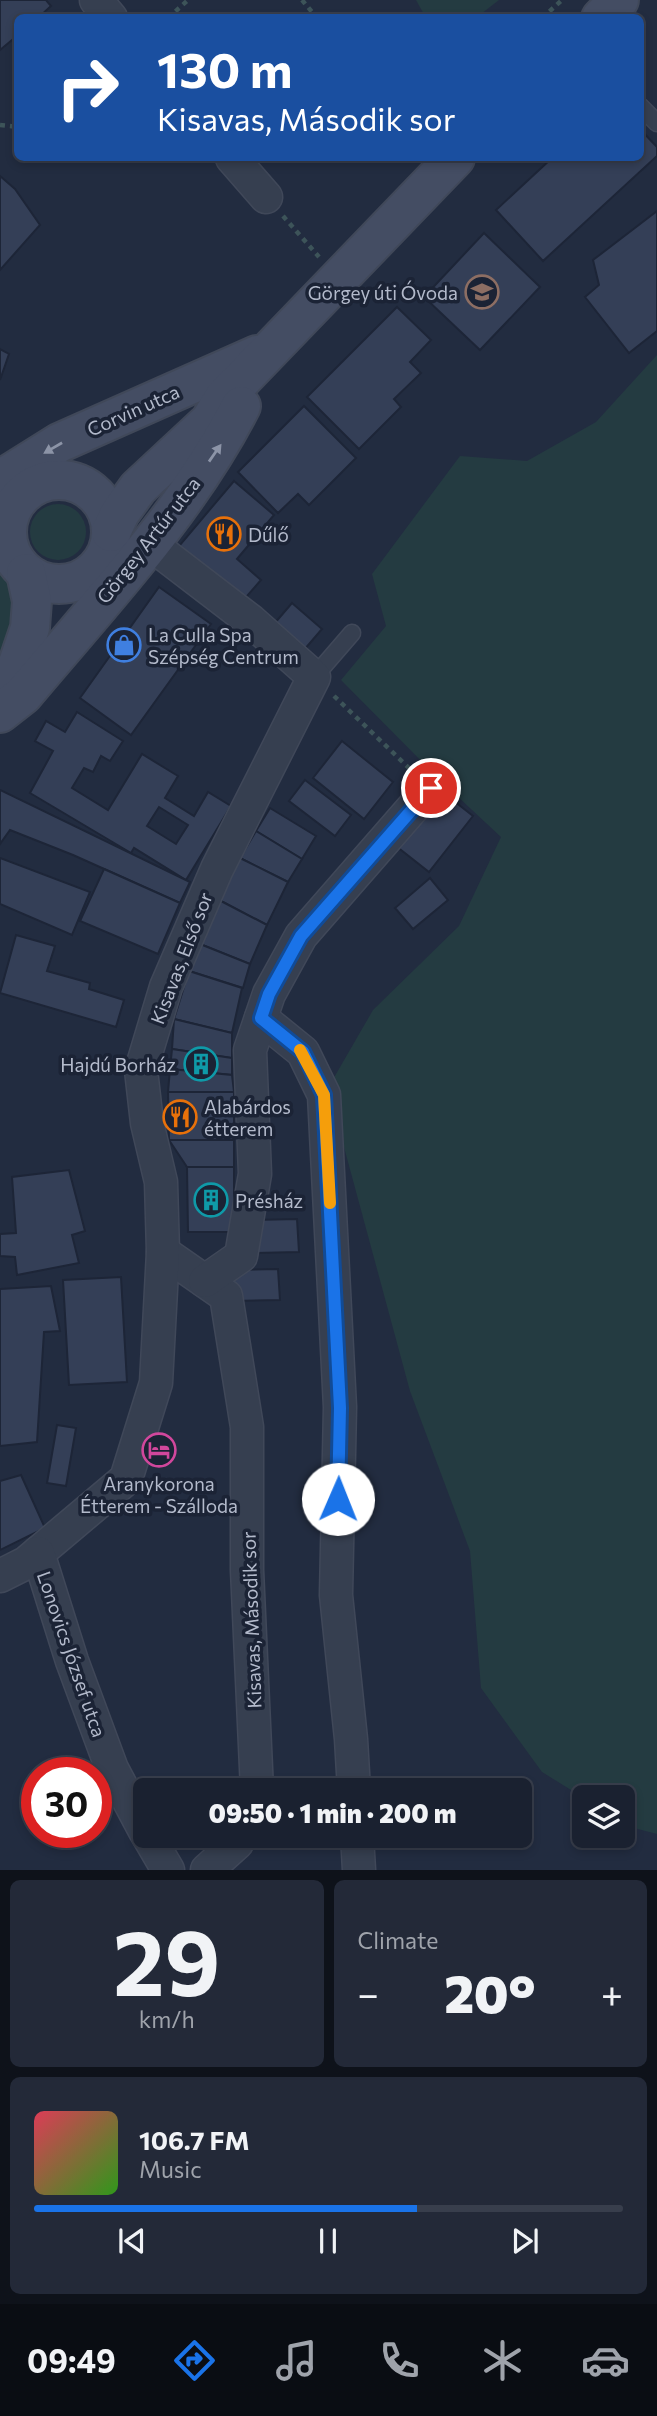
<!DOCTYPE html>
<html lang="en">
<head>
<meta charset="utf-8">
<style>
  :root { --surface:#1a2130; --page:#232938; --text:#f1f3f6; --muted:#9fa3ab; --line:#383e4c; --accent:#1a73e8 }
  body { margin:0; font-family:Commissioner,sans-serif; background:var(--page); color:var(--text); height:100vh; display:flex; flex-direction:column; font-size:26px; white-space:nowrap }
  * { box-sizing:border-box; margin:0 }
  p { font-size:23px; color:var(--muted) }
  .icon { flex:none; width:38px; height:38px; fill:none; stroke:currentColor; stroke-width:2; stroke-linecap:round; stroke-linejoin:round }
  .map { position:relative; height:1870px; overflow:hidden }
  .details { display:flex; flex-direction:column; gap:10px; padding:10px; background:#0e121a; flex:1 }
  .details>* { flex:none }
  .hud { position:absolute; left:14px; top:14px; width:630px; height:147px; border-radius:10px; box-shadow:0 4px 10px #0003,0 0 0 2px var(--line); background:#1a4fa0; color:#fff; overflow:hidden }
  .buttons { position:absolute; left:572px; top:1785px; display:grid; gap:14px }
  .buttons a { display:grid; place-items:center; width:63px; height:63px; border-radius:10px; background:var(--surface); box-shadow:0 4px 10px #0003,0 0 0 2px var(--line); font-size:35px }
  .speed { position:absolute; left:21px; top:1757px; display:flex; gap:14px; font-size:35px; font-weight:700; text-align:center }
  .speed>* { display:grid; place-content:center; width:91px; height:91px; border-radius:50%; background:var(--surface); box-shadow:0 4px 10px #0003,0 0 0 2px var(--line); line-height:1 }
  .speed .limit { border:10px solid #d22; background:#fff; color:#111 }
  .pin { position:absolute; display:grid; place-items:center; width:60px; height:60px; color:#fff; margin:-30px; border:4px solid #fff; border-radius:50%; box-shadow:0 2px 7px #0007 }
  .me { position:absolute; width:77px; margin:-38px; rotate:1deg; stroke-linejoin:round; filter:drop-shadow(0 0 5px #0008) }
  .turn { display:flex; align-items:center; gap:24px; height:147px; padding:0 28px; font-size:32px }
  .turn .icon { width:91px; height:91px; stroke-width:2.5 }
  .turn b { display:block; font-size:49px; line-height:60px }
  .big { font-size:52px; font-weight:800; line-height:1.1 }
  .details .card { flex:1; display:flex; flex-direction:column; justify-content:center; gap:10px; min-width:0; padding:0 24px; border-radius:10px; background:var(--page) }
  .details .dial { align-items:center; gap:0 }
  .dial b { font-size:91px; line-height:1 }
  .song { display:flex; align-items:center; gap:21px }
  .cover { width:84px; height:84px; border-radius:10px; background:linear-gradient(135deg,hsl(350 70% 55%),hsl(110 70% 35%)) }
  .played { height:7px; border-radius:4px; background:linear-gradient(90deg,var(--accent) 65%,var(--line) 65%) }
  .keys { display:flex; justify-content:space-around; direction:ltr }
  .heat { display:flex; justify-content:space-between; align-items:center; font-size:38px; direction:ltr }
  .details .tiles { flex:1; display:grid; gap:10px; grid-template-columns:1fr 1fr }
  .card:last-child { grid-column:span 2 }
  .trip { position:absolute; left:133px; top:1778px; width:399px; height:70px; border-radius:10px; background:var(--surface); box-shadow:0 4px 10px #0003,0 0 0 2px var(--line); font-weight:800; line-height:70px; text-align:center }
  .menu { display:flex; height:112px; justify-content:space-around; align-items:center; background:#0a0d13; color:var(--muted) }
  .menu .icon { width:49px; height:49px }
  .menu .current { color:var(--accent) }
  .menu b { font-size:32px; color:var(--text) }
  .map>svg:first-child { display:block }
  .green { fill:#243b41 }
  .building { fill:#343f57; stroke:#1d2537; stroke-width:2; fill-rule:evenodd }
  .lines { fill:none; stroke-linecap:round; stroke-linejoin:round }
  .lane-casing { stroke:#404859; stroke-width:19 }
  .street-casing { stroke:#404859; stroke-width:35 }
  .secondary-casing { stroke:#404859; stroke-width:42 }
  .path { stroke:#3d5459; stroke-width:4.5; stroke-dasharray:5 5; stroke-linecap:butt }
  .lane { stroke:#363f50; stroke-width:16 }
  .street { stroke:#363f50; stroke-width:32 }
  .secondary { stroke:#444d63; stroke-width:38 }
  .oneway { fill:#8c94a7 }
  .route-casing { stroke:#114b97; stroke-width:18 }
  .route { stroke:#1a73e8; stroke-width:12 }
  .slow { stroke:#f59e0b; stroke-width:12 }
  .labels { text-anchor:middle; dominant-baseline:central; stroke-width:7; stroke-linejoin:round; paint-order:stroke }
  .poi-label { font-size:19px; fill:#b3bacb; stroke:#1b2335; text-anchor:start }
  .street-label { font-size:19px; fill:#b3bacb; stroke:#1b2335 }
</style>
</head>
<body>
<div class="map">
<svg width="657" height="1870" viewBox="0 0 657 1870">
  <rect width="100%" height="100%" fill="#222c40"/>
  <g class="green">
    <polygon points="416,0 499,0 477,17 426,18"/>
    <polygon points="657,355 657,1834 634,1828 623,1821 623,1797 584,1798 542,1772 481,1688 470,1551 410,1391 328,1088 373,1010 459,926 501,837 442,782 341,680 386,626 372,574 460,456 527,461 596,422"/>
    <circle cx="58" cy="532" r="28"/>
    <polygon points="0,568 19,581 21,637 0,666"/>
  </g>
  <g class="building">
    <polygon points="0,0 46,0 51,6 38,18 18,18 18,35 0,50"/>
    <polygon points="640,129 657,147 657,156 543,261 496,210 552,158 640,158"/>
    <polygon points="0,176 15,189 40,225 0,270"/>
    <polygon points="657,211 657,331 629,353 585,297 599,285 593,260"/>
    <polygon points="484,233 540,287 480,350 424,297"/>
    <polygon points="397,307 431,340 410,362 421,373 394,399 401,407 359,449 307,397"/>
    <polygon points="0,349 9,354 0,380"/>
    <polygon points="304,406 356,458 309,505 298,494 278,513 238,472"/>
    <polygon points="234,481 274,515 237,559 261,580 241,603 174,552"/>
    <polygon points="159,587 211,624 131,735 80,698"/>
    <polygon points="292,603 322,629 304,650 274,624"/>
    <path d="M77,712L123,741L110,761L101,756L93,772L84,768L72,788L108,810L142,754L178,776L165,798L194,816L208,792L231,806L186,880L134,848L131,853L30,793L53,751L35,741L46,721L65,732ZM159,807L188,825L176,844L147,826Z"/>
    <polygon points="342,741 393,782 364,819 313,778"/>
    <polygon points="305,780 351,815 335,836 289,801"/>
    <polygon points="0,790 190,882 180,903 73,855 10,830 0,844"/>
    <polygon points="440,790 473,816 429,872 396,846"/>
    <polygon points="270,808 316,836 302,859 256,831"/>
    <polygon points="256,831 302,859 288,882 240,858"/>
    <polygon points="0,858 90,892 72,935 0,904"/>
    <polygon points="240,858 288,882 267,925 219,900"/>
    <polygon points="104,869 180,903 158,954 80,921"/>
    <polygon points="430,878 448,900 413,929 395,908"/>
    <polygon points="219,900 267,925 250,964 200,944"/>
    <polygon points="16,935 55,946 47,971 90,983 89,989 124,1000 116,1027 0,993"/>
    <polygon points="200,944 250,964 243,988 189,971"/>
    <polygon points="189,971 242,988 232,1033 174,1019"/>
    <polygon points="174,1019 232,1033 232,1058 172,1049"/>
    <polygon points="172,1049 232,1058 232,1075 170,1069"/>
    <polygon points="170,1069 232,1075 234,1092 168,1092"/>
    <polygon points="168,1092 234,1092 234,1140 169,1140"/>
    <polygon points="169,1140 234,1140 234,1167 187,1167"/>
    <polygon points="187,1167 234,1167 234,1232 188,1232"/>
    <polygon points="69,1170 85,1231 72,1235 79,1263 17,1275 15,1257 0,1256 0,1234 16,1233 12,1177"/>
    <polygon points="297,1219 299,1252 255,1253 254,1220"/>
    <polygon points="278,1269 280,1300 231,1301 229,1270"/>
    <polygon points="121,1277 127,1382 69,1385 63,1280"/>
    <polygon points="51,1286 60,1331 44,1332 37,1442 0,1446 0,1289"/>
    <polygon points="57,1425 76,1428 66,1486 47,1483"/>
    <polygon points="21,1475 45,1528 0,1550 0,1481"/>
  </g>
  <g class="lines">
    <defs>
      <g id="lane">
        <polyline points="640,106 657,123"/>
        <polyline points="314,677 352,633"/>
      </g>
      <g id="street">
        <polyline points="96,0 111,18"/>
        <polyline points="232,158 266,197"/>
        <polyline points="261,1018 303,1052 324,1095 340,1407 336,1595 351,1739 354,1790"/>
        <polyline points="163,1252 226,1296 247,1427 247,1570 257,1790"/>
        <polyline points="205,1281 241,1256 255,1174 250,1050 269,994 301,936 431,787"/>
        <polyline points="38,1553 126,1479 156,1383 163,1252 161,1182 147,1123 141,1070 166,987 217,869 314,677 251,621 157,549 152,540"/>
        <polyline points="0,1576 26,1563 38,1553 72,1661 112,1769 145,1831"/>
        <polyline points="148,1836 168,1870"/>
        <polyline points="357,1836 359,1870"/>
        <polyline points="207,1870 237,1843 240,1836"/>
      </g>
      <g id="secondary">
        <polyline points="601,18 619,0"/>
        <polyline points="0,480 59,443 257,355"/>
        <circle cx="59" cy="532" r="52"/>
        <polyline points="111,532 120,513 138,488 210,421 224,398 455,158"/>
        <polyline points="12,681 30,628 32,601 26,573"/>
        <path d="M0,713L23,695C100,603 186,513 241,406"/>
      </g>
    </defs>
    <use href="#lane" class="lane-casing"/>
    <use href="#street" class="street-casing"/>
    <use href="#secondary" class="secondary-casing"/>
    <g class="path">
      <polyline points="302,0 317,18"/>
      <polyline points="168,18 188,0"/>
      <polyline points="542,18 562,0"/>
      <polyline points="0,125 18,127"/>
      <polyline points="283,216 319,257"/>
      <polyline points="334,696 409,768"/>
    </g>
    <use href="#lane" class="lane"/>
    <use href="#street" class="street"/>
    <use href="#secondary" class="secondary"/>
  </g>
  <defs><path id="oneway-solid" d="M-6-.8H1V-3.2L6.5 0L1 3.2V.8H-6Z" transform="scale(1.75)"/></defs>
  <g class="oneway">
    <use href="#oneway-solid" transform="translate(53 448) rotate(150)"/>
    <use href="#oneway-solid" transform="translate(215 453) rotate(-55)"/>
  </g>
  <g class="lines">
    <defs>
      <polyline id="route" points="338,1499 340,1408 324,1095 303,1052 261,1018 269,994 301,936 431,788"/>
    </defs>
    <use href="#route" class="route-casing"/>
    <use href="#route" class="route"/>
    <polyline class="slow" points="300,1050 324,1095 330,1203"/>
  </g>
  <defs>
    <symbol id="school-ring" viewBox="-11 -11 22 22"><circle r="9.5" fill="#1b2335" stroke="#8d6e63" stroke-width="1.5"/><path d="M0-5L7-2L0 1L-7-2ZM-4 1L0 2.5L4 1V4Q0 6-4 4Z" fill="#8d6e63"/></symbol>
    <symbol id="restaurant-ring" viewBox="-11 -11 22 22"><circle r="9.5" fill="#1b2335" stroke="#e8710a" stroke-width="1.5"/><path d="M-5-6h1v4h1v-4h1v4h1v-4h1v5L-1.5 .5V6h-2V.5L-5-1ZM5-6V6H3V1.5H1.5Q1.5-4 5-6Z" fill="#e8710a"/></symbol>
    <symbol id="shop-ring" viewBox="-11 -11 22 22"><circle r="9.5" fill="#1b2335" stroke="#3f7fe0" stroke-width="1.5"/><path d="M-5-2.5h2.3a2.7 3.5 0 0 1 5.4 0H5L5.5 6h-11ZM-1.5-2.5h3a1.5 2.3 0 0 0-3 0Z" fill="#3f7fe0"/></symbol>
    <symbol id="building-ring" viewBox="-11 -11 22 22"><circle r="9.5" fill="#1b2335" stroke="#0f9aa8" stroke-width="1.5"/><path d="M-4-6H4V6H1V3H-1V6H-4ZM-2.5-4.3h1.7v1.8h-1.7ZM.8-4.3h1.7v1.8H.8ZM-2.5-1h1.7V.8h-1.7ZM.8-1h1.7V.8H.8Z" fill="#0f9aa8"/></symbol>
    <symbol id="hotel-ring" viewBox="-11 -11 22 22"><circle r="9.5" fill="#1b2335" stroke="#d1479c" stroke-width="1.5"/><path d="M-6-4.5h1.5V1H6V5H4.5V3h-9V5H-6ZM-4 0a1.8 1.8 0 1 1 3.6 0ZM.5 0V-2.5h3Q6-2.5 6 0Z" fill="#d1479c"/></symbol>
  </defs>
  <g fill-rule="evenodd">
    <use href="#school-ring" x="463" y="273" width="38" height="38"/>
    <use href="#restaurant-ring" x="205" y="515" width="38" height="38"/>
    <use href="#shop-ring" x="105" y="626" width="38" height="38"/>
    <use href="#building-ring" x="182" y="1045" width="38" height="38"/>
    <use href="#restaurant-ring" x="161" y="1098" width="38" height="38"/>
    <use href="#building-ring" x="192" y="1181" width="38" height="38"/>
    <use href="#hotel-ring" x="140" y="1431" width="38" height="38"/>
  </g>
  <g class="labels">
    <g class="poi-label">
      <text x="458" y="292" text-anchor="end">Görgey úti Óvoda</text>
      <text x="248" y="534">Dűlő</text>
      <text x="148" y="634">La Culla Spa<tspan x="148" dy="22">Szépség Centrum</tspan></text>
      <text x="176" y="1064" text-anchor="end">Hajdú Borház</text>
      <text x="204" y="1106">Alabárdos<tspan x="204" dy="22">étterem</tspan></text>
      <text x="235" y="1200">Présház</text>
      <text x="159" y="1483" text-anchor="middle">Aranykorona<tspan x="159" dy="22">Étterem - Szálloda</tspan></text>
    </g>
    <g class="street-label">
      <text transform="translate(133 410) rotate(-24)">Corvin utca</text>
      <text transform="translate(148 540) rotate(-52)">Görgey Artúr utca</text>
      <text transform="translate(181 958) rotate(-69)">Kisavas, Első sor</text>
      <text transform="translate(251 1620) rotate(-92)">Kisavas, Második sor</text>
      <text transform="translate(72 1654) rotate(71)">Lonovics József utca</text>
    </g>
  </g>
</svg>
<div class="buttons">
<a><svg class="icon" aria-label="layers" viewBox="0 0 24 24"><path d="M12 4l9 5-9 5-9-5zM3 14l9 5 9-5"/></svg></a>
</div>
<div class="speed"><div class="limit">30</div></div>
<div class="pin" style="left:431px;top:788px;background:#d93025"><svg class="icon" aria-label="arrive" viewBox="0 0 24 24"><path d="M6 21V4h12l-3 4 3 4H6"/></svg></div>
<svg class="me" style="left:338px;top:1499px" viewBox="-20 -20 40 40"><circle r="19" fill="#fff"/><path d="M0-13L10 11 0 6-10 11z" fill="#1a73e8"/></svg>
<div class="trip">09:50 · 1 min · 200 m</div>
<div class="hud">
<div class="turn"><svg class="icon" aria-label="right" viewBox="0 0 24 24"><path d="M7 20v-9h11M14 6l5 5-5 5"/></svg><div><b>130 m</b>Kisavas, Második sor</div></div>
</div>
</div>
<section class="details">
<div class="tiles">
<div class="card dial"><b>29</b><p>km/h</p></div>
<div class="card"><p>Climate</p>
<div class="heat"><a>−</a><b class="big">20°</b><a>+</a></div>
</div>
<div class="card">
<div class="song"><i class="cover"></i><div><b>106.7 FM</b><p>Music</p></div></div>
<div class="played"></div>
<div class="keys"><svg class="icon" aria-label="previous" viewBox="0 0 24 24"><path d="M18 5L8 12l10 7zM5 5v14"/></svg><svg class="icon" aria-label="pause" viewBox="0 0 24 24"><path d="M8 5v14M16 5v14"/></svg><svg class="icon" aria-label="next" viewBox="0 0 24 24"><path d="M6 5l10 7-10 7zM19 5v14"/></svg></div>
</div>
</div>
</section>
<nav class="menu">
<b>09:49</b>
<svg class="icon current" aria-label="directions" viewBox="0 0 24 24"><path d="M12 3l9 9-9 9-9-9zM9 14v-3h6M13 9l2 2-2 2"/></svg>
<svg class="icon" aria-label="music" viewBox="0 0 24 24"><path d="M9 18V5l10-2v13"/><circle cx="6" cy="18" r="3"/><circle cx="16" cy="16" r="3"/></svg>
<svg class="icon" aria-label="phone" viewBox="0 0 24 24"><path d="M5 4h4l2 5-3 2q2 4 5 5l2-3 5 2v4C11 20 4 13 5 4z"/></svg>
<svg class="icon" aria-label="climate" viewBox="0 0 24 24"><path d="M12 3v18M4 7l16 10M4 17L20 7"/></svg>
<svg class="icon" aria-label="car" viewBox="0 0 24 24"><path d="M5 17H2v-5l4-1 3-4h7l3 4 3 1v5h-3M9 17h6M6 11h13"/><circle cx="7" cy="17" r="2"/><circle cx="17" cy="17" r="2"/></svg>
</nav>
</body>
</html>
